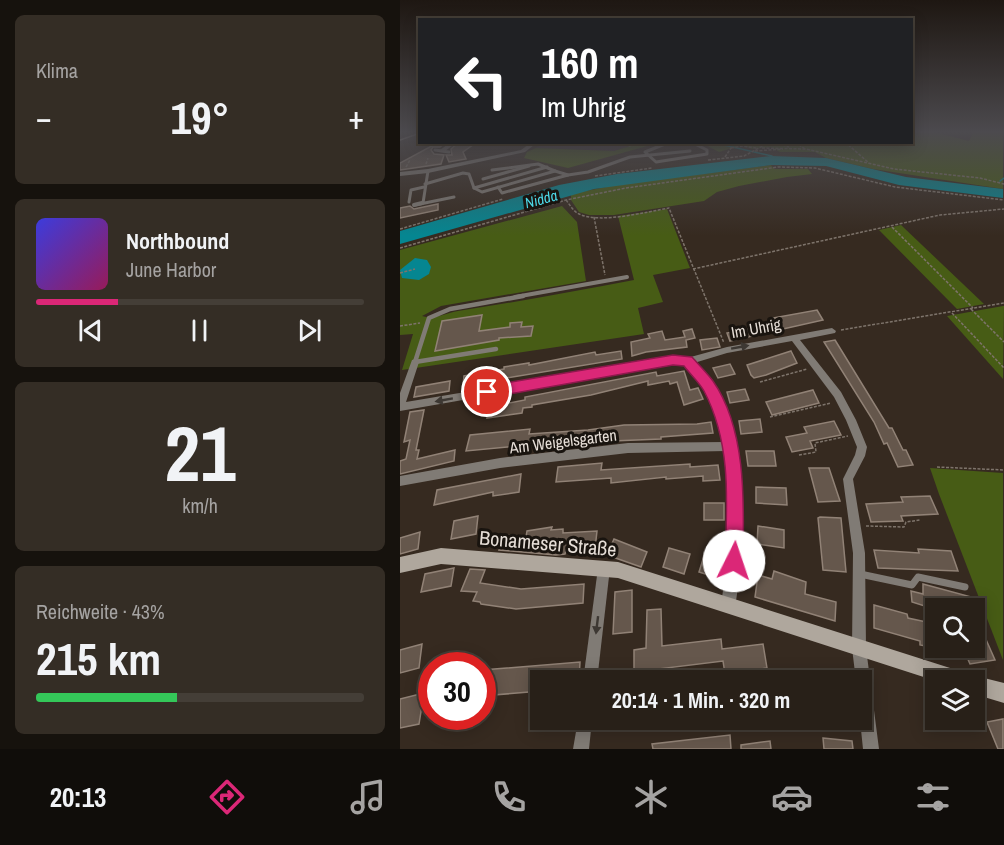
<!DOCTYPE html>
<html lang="de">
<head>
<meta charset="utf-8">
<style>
  :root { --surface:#282018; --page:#342d25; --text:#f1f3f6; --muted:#a5a3a2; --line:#443e37; --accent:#db2777 }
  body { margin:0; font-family:"Archivo Narrow",sans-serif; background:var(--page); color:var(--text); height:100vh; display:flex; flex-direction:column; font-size:22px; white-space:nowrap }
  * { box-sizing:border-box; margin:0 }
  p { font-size:20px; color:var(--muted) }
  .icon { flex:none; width:33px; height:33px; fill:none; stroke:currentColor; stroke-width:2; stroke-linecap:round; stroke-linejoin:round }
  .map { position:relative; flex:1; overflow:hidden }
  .details { display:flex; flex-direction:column; gap:15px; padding:15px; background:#16120d; width:400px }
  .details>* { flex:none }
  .guide { position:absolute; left:18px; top:18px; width:495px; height:126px; border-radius:0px; box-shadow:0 3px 15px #0003,0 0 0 2px var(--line); background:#202124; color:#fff; overflow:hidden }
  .controls { position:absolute; left:525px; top:598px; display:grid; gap:12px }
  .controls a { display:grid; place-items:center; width:60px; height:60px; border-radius:0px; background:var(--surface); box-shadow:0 3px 15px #0003,0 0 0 2px var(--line); font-size:30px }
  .speed { position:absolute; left:18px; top:652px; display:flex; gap:12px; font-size:30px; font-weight:700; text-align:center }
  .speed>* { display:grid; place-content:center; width:78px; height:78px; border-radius:50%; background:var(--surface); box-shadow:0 3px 15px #0003,0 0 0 2px var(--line); line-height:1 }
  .speed .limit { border:9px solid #d22; background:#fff; color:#111 }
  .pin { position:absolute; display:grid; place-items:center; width:51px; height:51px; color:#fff; margin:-26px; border:3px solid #fff; border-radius:50%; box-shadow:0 2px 6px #0007 }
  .me { position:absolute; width:66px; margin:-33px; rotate:4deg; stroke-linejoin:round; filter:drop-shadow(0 0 4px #0008) }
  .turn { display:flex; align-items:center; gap:21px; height:126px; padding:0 24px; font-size:27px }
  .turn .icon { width:78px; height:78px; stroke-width:2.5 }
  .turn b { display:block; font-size:42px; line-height:51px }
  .big { font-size:45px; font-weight:700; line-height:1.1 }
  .details .card { flex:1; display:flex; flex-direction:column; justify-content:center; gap:9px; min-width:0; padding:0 21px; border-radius:9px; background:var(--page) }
  .details .dial { align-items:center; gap:0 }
  .dial b { font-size:78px; line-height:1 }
  .song { display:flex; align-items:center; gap:18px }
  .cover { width:72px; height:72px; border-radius:9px; background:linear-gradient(135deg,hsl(240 70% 55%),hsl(330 70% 35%)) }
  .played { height:6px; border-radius:3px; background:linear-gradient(90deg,var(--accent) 25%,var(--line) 25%) }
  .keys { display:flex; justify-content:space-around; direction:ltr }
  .heat { display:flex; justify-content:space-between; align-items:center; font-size:33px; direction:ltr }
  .charge { height:9px; border-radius:4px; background:linear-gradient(90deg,#34c759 43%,var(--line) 0) }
  .trip { position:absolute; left:130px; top:670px; width:342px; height:60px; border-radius:0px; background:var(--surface); box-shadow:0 3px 15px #0003,0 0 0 2px var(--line); font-weight:700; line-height:60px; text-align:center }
  .menu { display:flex; height:96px; justify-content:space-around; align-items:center; background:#100d0a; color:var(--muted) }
  .menu .icon { width:42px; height:42px }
  .menu .on { color:var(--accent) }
  .menu b { font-size:27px; color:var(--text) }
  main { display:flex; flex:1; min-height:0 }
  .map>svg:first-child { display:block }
  .industrial { fill:#3f2e38 }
  .green { fill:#475c15 }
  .water { fill:#058691 }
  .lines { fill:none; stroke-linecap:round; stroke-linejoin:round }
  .stream { stroke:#058691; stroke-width:1.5 }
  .building { fill:#65574c; stroke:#918276; stroke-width:1.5 }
  .path { stroke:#7e746b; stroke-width:1.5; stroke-dasharray:3 1.5; stroke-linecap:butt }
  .lane-far3 { stroke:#807b75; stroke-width:3 }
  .lane-far2 { stroke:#807b75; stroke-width:4 }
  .lane-far1 { stroke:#807b75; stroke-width:4.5 }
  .lane { stroke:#807b75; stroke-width:7 }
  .street { fill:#807b75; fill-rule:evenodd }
  .secondary { fill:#afa79d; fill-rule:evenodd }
  .tram { stroke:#bcb3ac; stroke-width:1.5 }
  .oneway { fill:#3d3833 }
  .route { fill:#db2777; stroke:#8e194d; stroke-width:1.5 }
  .labels { text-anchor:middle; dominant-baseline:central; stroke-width:6; stroke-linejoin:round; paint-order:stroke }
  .far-water-label { font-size:15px; font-style:italic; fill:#4ddae9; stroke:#19140f }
  .street-label { font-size:16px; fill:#e6ded7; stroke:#19140f }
  .near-street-label { font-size:20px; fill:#e6ded7; stroke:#19140f }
</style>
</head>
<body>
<main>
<section class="details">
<div class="card"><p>Klima</p>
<div class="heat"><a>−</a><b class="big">19°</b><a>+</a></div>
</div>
<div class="card">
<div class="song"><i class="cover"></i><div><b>Northbound</b><p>June Harbor</p></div></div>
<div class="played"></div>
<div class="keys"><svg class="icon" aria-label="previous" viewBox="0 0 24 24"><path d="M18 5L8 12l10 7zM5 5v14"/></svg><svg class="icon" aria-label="pause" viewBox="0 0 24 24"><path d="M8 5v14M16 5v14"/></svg><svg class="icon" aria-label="next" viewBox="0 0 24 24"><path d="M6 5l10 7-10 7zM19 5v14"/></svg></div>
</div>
<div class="card dial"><b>21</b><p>km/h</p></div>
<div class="card"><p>Reichweite · 43%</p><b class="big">215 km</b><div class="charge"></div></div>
</section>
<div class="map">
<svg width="604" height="749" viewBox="0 0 604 749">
  <rect width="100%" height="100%" fill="#362a20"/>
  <polygon class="industrial" points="143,143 240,143 214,151 136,148"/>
  <g class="green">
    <polygon points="512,131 530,131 569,141 574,131 603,131 603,189 473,169 426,158 415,152 380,152 371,147 352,149 342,145 319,152 302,143 512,142"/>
    <polygon points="240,143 258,143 168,168 124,158 127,152 136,148 214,151"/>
    <polygon points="371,165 374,169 408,169 412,174 387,177 339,186 317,192 304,201 214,215 189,215 179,212 171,200 171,194 216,185"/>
    <path d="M162,206L177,222L186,281L41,306L22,316C35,320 45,313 58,311C117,302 175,291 234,280L218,216L267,209L290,268L253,275L263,302L238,308L244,334L2,370L13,334L0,335V250Z"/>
    <polygon points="501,225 584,304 557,309 479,230"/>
    <polygon points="603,306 604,306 603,379 547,316"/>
    <polygon points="530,468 603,473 603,660 539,494"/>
  </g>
  <g class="water">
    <polygon points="371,156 426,158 506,177 603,189 603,198 499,185 426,166 371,165 194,189 0,244 0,231 159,185 217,174"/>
    <polygon points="15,258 27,260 31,267 29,274 19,280 2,278 0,270"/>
  </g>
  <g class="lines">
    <g class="stream">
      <polyline points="311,142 372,156"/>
      <polyline points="600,181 604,178"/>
    </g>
  </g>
  <g class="building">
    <polygon points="39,142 46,142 40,147 33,147 31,150 34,154 44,155 41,164 0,170 0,163"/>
    <polygon points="59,142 77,142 63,152 66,159 49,162 46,155 52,155 51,149"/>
    <polygon points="38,204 38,210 0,218 0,208 10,206 14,209"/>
    <polygon points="417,310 423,320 330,341 327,333 376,323 373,318"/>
    <polygon points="82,315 79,331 110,327 110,323 122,322 121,327 133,326 131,336 99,338 99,340 35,351 42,321"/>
    <polygon points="292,329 295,338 286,340 287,347 246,352 232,356 231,342 250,338 248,334 262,331 265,340 285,337 283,331"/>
    <polygon points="317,338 320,347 302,350 300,340"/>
    <polygon points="435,340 489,428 492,428 503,450 506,450 513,465 498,467 487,443 484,444 474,422 424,342"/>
    <polygon points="221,351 222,359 63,385 64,376 104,369 104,367 129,363 129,365 195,352 196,355"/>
    <polygon points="391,351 397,363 366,375 354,378 351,375 347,365"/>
    <polygon points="330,364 335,374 318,378 313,368"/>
    <polygon points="284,371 290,390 298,388 303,399 284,405 277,382 270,384 269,381 248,385 248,381 191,395 132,405 132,407 123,408 122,413 87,418 90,401 104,399 104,404 125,400 125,397 256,372 257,376"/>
    <polygon points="50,381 49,391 14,397 16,387"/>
    <polygon points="345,389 349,400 330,403 327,392"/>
    <polygon points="413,390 419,403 372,415 366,402"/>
    <polygon points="24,410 16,450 19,450 17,459 55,450 54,461 0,474 0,461 6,459 10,440 4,442 10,412"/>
    <polygon points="360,419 362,432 341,434 339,421"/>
    <polygon points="434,421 441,435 410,441 413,448 392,452 386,437 407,433 404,427"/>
    <polygon points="311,422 313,433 261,437 261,439 137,444 66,451 70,435 130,429 129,434 188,430 224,425 297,424"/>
    <polygon points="346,451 374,451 376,466 348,466"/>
    <polygon points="202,463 201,470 290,464 290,467 318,465 320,480 303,481 303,476 266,479 266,477 211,483 211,478 156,482 158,467"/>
    <polygon points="409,468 429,468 440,501 418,502"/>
    <polygon points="121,474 119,492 93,496 93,492 34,505 37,490"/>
    <polygon points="356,487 386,488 387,505 356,503"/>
    <polygon points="530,496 538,514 501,516 503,521 471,522 466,504 503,502 501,497"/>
    <rect x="304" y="503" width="20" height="17"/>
    <polygon points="78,516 76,534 51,539 54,521"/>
    <polygon points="420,517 441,518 446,572 423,570 418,518"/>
    <polygon points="358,526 384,530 384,548 357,544"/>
    <polygon points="152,527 151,530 163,529 163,533 197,531 195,549 166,550 165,554 156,555 99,550 105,535 126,537 127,531"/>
    <polygon points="20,532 18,549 0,554 0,538"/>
    <polygon points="214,539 247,552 241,567 207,555"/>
    <polygon points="269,548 290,554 284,574 263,567"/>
    <polygon points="518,549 551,551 558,571 478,568 474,550 519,553"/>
    <polygon points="304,556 322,561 318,578 299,572"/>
    <polygon points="54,568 51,586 21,592 25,574"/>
    <polygon points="70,569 85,570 80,583 121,589 184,584 183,603 116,609 81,604 80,602 73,601 77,592 61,591"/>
    <polygon points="374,571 406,582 405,594 436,602 435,621 355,597 358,575 372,579"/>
    <polygon points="523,584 575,598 576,610 533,597 534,609 512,602 511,591 523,594"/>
    <polygon points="232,590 232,632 213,634 215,592"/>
    <polygon points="474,605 507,614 508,618 536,624 536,648 520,645 520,641 474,628"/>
    <polygon points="261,609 262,646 321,639 322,649 363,644 367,668 325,674 323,661 234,672 234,650 246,648 247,610"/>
    <polygon points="584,635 595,660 570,664 563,648 574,648 574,636"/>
    <polygon points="22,644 19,668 0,673 0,650"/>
    <polygon points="180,662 179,681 141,681 141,691 82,696 82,670"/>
    <polygon points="24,693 19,724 0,728 0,699"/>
    <polygon points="603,719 603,749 598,749 587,722"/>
    <polygon points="330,735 331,749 253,749 252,744"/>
    <polygon points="423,738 452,741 453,749 424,749"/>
    <polygon points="370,741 371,749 341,749 341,745"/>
  </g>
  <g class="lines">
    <g class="path">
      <polyline points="374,142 389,147"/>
      <polyline points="395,142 405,149"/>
      <polyline points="445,142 469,163"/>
      <polyline points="331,148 342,146 357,148"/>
      <polyline points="362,148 406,149 494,169 580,178 604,184"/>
      <polyline points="355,151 383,149"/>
      <polyline points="325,157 335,142"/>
      <polyline points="308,160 344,156 370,142"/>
      <polyline points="26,164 28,158"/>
      <polyline points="6,167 10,160"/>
      <polyline points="195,176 252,168"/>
      <path d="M166,200C170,205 173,211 179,214C200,224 246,212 269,208L324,343"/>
      <polyline points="194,217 205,275"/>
      <polyline points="492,227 573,308"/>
      <polyline points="0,229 103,199"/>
      <polyline points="0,248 166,200 226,188 378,167 415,168 495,187 604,200"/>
      <polyline points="293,269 540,215 604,209"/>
      <polyline points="0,273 15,269"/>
      <polyline points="571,309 604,342"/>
      <polyline points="552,313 604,368"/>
      <polyline points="0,326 20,323"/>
      <polyline points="441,330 604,303"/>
      <polyline points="360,382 407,369"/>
      <polyline points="370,417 431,403"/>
      <polyline points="399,455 416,452 415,443 448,436"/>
      <polyline points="537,467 604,470"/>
      <polyline points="466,526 504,527 506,522 520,520"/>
    </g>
    <g class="lane-far3">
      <polyline points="217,142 230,145 233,142"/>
      <polyline points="270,142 245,152 256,162 307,154 307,150 291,142"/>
      <polyline points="35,150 49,152"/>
      <polyline points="92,170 138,164 155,171"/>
      <polyline points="83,179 129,166"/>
      <polyline points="25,184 63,173 69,174 74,188 82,192 155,171 168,175 188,172 230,157 290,151"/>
      <polyline points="98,187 102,193 168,175"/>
      <polyline points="74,188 147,167"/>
      <polyline points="9,202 11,190 24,187"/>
      <polyline points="23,203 28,171"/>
      <polyline points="15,205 54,197"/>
    </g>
    <g class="lane-far2">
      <polyline points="14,205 22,203"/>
      <polyline points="115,297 227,277"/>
    </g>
    <polyline class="lane-far1" points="96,349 15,362 29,318 50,309 123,296"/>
    <polyline class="lane" points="460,574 512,585 518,577 565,587"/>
    <g class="street">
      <polygon points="51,142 57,142 44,152 40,152 40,150"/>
      <polygon points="132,142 138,142 125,152 28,173 0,176 0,172 28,169 121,150"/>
      <path d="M432,328L436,331L435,333L400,340L441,392L456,420L467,447L465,456L453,479L465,553L466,648L479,749H463L460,720H462V681H456L452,648L453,553L443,479L455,455L457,447L446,420L434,397L392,341L327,353L294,363C299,368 305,374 309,380C313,385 315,391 318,396C344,446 344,505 339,560C338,576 339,596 333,611L328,613L323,611L321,606C328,554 333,503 326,451L228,453L100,468L0,486V476L100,458L228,443L325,442L317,412L304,386L285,364L274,363L0,411V393L12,360L15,359L19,362L6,402L274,357L287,358L327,347Z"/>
      <polygon points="204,562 208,564 210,568 197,681 183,681 198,568 200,564"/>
      <polygon points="178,720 192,720 189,749 173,749"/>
    </g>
    <polygon class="secondary" points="41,548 218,562 572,675 604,683 604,703 574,694 574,681 536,681 218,578 41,564 0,573 0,557"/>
    <polyline class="tram" points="0,140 20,133"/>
  </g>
  <defs><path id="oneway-solid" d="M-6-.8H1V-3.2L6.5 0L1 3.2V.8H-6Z" transform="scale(1.5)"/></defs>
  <g class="oneway">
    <use href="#oneway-solid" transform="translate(340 347) rotate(-10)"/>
    <use href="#oneway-solid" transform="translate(44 400) rotate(170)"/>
    <use href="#oneway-solid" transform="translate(197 625) rotate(97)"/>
  </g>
  <linearGradient id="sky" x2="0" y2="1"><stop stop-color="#1e1712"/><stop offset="0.56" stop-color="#4c4a4e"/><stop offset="1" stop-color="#4c4a4e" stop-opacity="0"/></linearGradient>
  <rect width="604" height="236" fill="url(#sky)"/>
  <path class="route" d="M273,355L292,357C299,365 307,373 313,381C347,430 344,505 343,561L341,567L334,570L327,567L325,561C327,504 332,444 304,391C299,382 290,374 284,366L273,365L87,398L82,396L79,392L82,388L87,386Z"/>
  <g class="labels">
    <g class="far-water-label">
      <text transform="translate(141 199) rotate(-15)">Nidda</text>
    </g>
    <g class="street-label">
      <text transform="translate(356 328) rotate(-10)">Im Uhrig</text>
      <text transform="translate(163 441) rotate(-7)">Am Weigelsgarten</text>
    </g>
    <g class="near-street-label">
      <text transform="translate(148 543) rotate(5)">Bonameser Straße</text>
    </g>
  </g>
</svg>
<div class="controls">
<a><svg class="icon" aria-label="search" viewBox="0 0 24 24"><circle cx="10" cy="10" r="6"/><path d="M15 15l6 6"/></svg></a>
<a><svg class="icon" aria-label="layers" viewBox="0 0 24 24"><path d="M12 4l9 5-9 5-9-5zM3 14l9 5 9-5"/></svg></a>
</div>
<div class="speed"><div class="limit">30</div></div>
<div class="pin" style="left:87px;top:392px;background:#d93025"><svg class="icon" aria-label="arrive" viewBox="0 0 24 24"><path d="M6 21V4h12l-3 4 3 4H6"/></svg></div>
<svg class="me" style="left:334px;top:561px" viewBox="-20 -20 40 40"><circle r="19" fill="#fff"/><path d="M0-13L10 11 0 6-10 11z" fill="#db2777"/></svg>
<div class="trip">20:14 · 1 Min. · 320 m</div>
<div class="guide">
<div class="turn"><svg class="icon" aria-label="left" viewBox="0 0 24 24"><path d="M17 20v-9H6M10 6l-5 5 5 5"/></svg><div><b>160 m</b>Im Uhrig</div></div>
</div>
</div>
</main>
<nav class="menu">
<b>20:13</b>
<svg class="icon on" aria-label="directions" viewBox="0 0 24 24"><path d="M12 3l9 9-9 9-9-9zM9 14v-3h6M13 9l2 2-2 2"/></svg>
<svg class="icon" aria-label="music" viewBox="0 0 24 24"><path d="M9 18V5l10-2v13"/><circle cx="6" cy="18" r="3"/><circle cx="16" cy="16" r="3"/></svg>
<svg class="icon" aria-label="phone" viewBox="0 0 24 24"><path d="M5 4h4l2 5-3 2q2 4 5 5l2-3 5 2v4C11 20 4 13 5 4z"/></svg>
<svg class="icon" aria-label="climate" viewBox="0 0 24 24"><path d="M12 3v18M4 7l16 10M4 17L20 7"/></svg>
<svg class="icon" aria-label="car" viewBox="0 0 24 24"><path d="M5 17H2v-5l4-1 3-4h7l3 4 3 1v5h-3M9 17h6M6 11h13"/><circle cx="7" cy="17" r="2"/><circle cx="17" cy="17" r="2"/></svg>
<svg class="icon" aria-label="filters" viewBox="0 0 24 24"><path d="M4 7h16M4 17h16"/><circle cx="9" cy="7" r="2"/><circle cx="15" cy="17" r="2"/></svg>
</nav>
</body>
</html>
